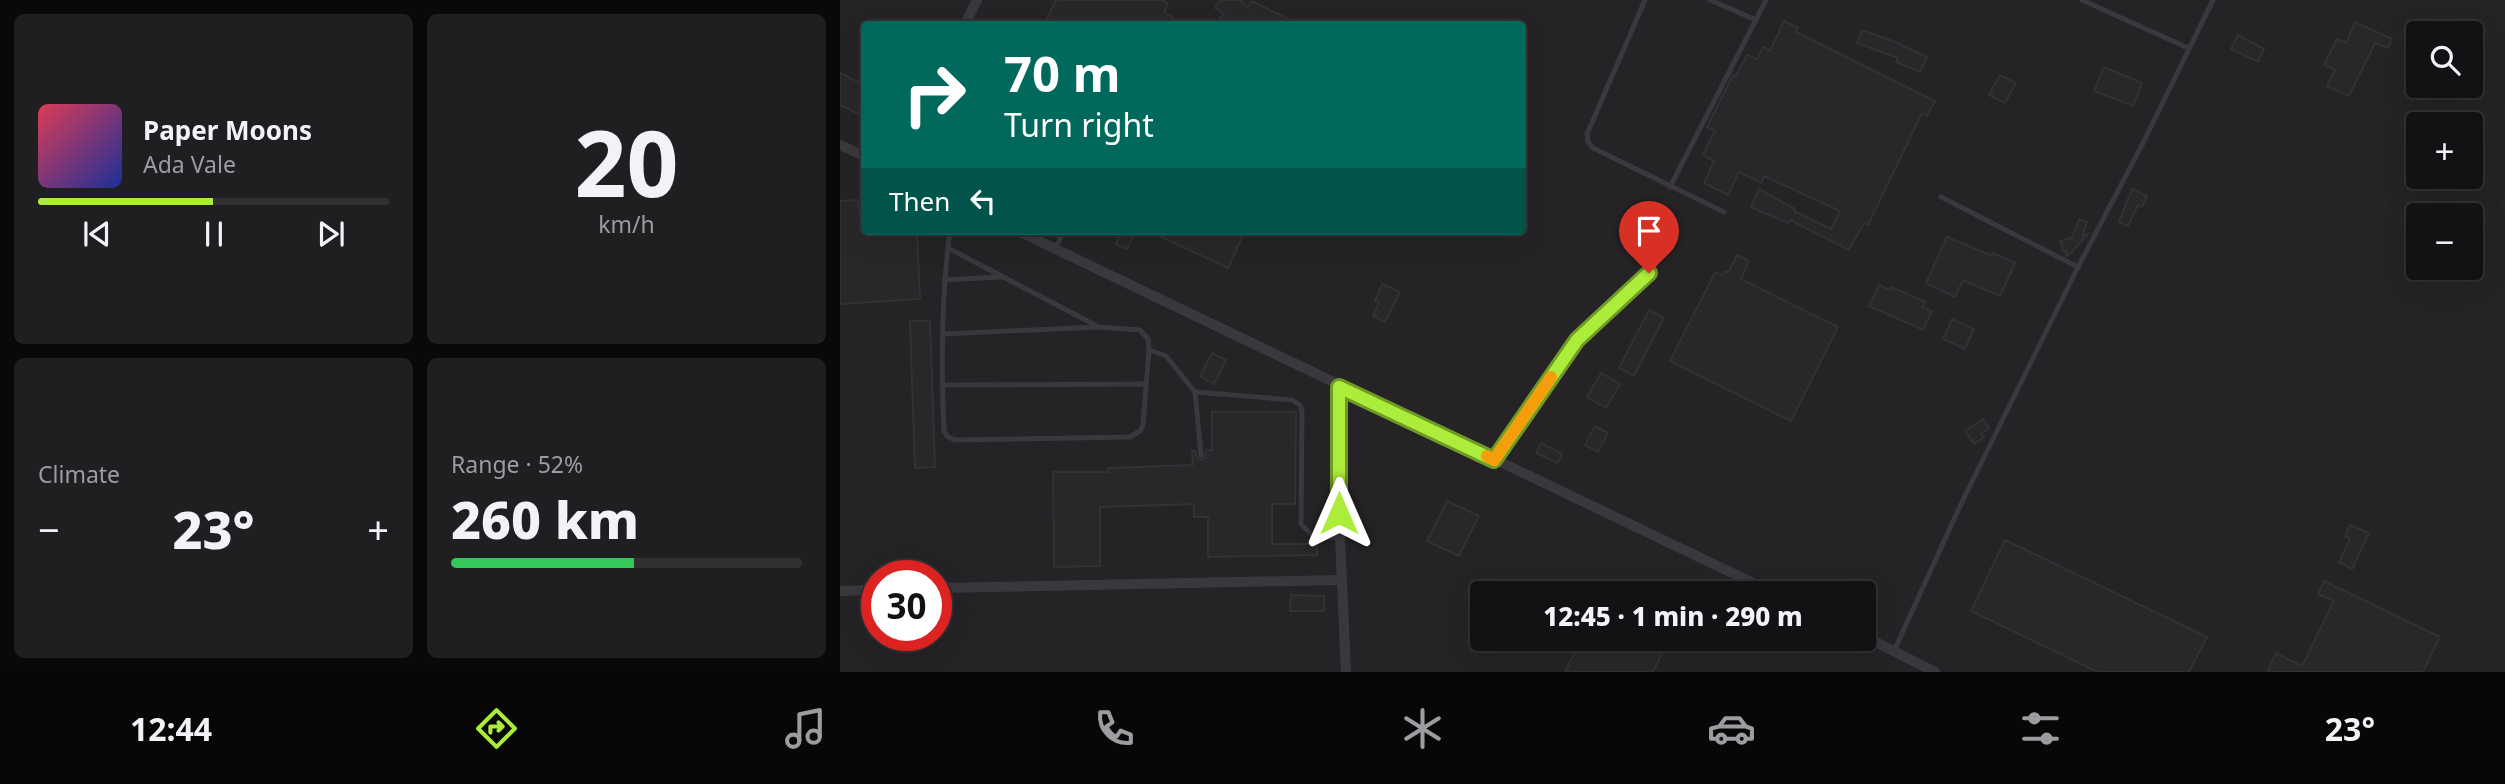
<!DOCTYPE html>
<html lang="en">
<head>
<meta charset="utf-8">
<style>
  :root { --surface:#121113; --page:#1f1f21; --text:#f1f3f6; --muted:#9c9da0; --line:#313133; --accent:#abed3a }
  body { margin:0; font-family:"Noto Sans",sans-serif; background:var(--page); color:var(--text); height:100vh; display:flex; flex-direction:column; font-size:26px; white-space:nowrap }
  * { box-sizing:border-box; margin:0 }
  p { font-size:23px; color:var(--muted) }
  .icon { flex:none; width:38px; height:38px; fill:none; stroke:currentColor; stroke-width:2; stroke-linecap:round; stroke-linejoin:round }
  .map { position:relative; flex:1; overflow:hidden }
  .drawer { display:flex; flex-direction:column; gap:14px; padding:14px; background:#0a090a; width:840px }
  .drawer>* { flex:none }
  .top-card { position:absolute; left:21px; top:21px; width:665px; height:214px; border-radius:7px; box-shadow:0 7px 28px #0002,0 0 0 2px var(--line); background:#00695c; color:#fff; overflow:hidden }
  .buttons { position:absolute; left:1566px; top:21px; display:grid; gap:14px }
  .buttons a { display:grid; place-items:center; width:77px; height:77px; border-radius:7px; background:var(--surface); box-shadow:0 7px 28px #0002,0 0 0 2px var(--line); font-size:35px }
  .speed { position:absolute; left:21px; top:560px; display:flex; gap:14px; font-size:35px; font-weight:700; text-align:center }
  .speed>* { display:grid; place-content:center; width:91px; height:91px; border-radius:50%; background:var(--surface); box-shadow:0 7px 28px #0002,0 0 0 2px var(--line); line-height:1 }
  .speed .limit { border:10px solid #d22; background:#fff; color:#111 }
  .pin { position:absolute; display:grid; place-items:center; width:60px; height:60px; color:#fff; margin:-72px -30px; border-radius:50% 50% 50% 0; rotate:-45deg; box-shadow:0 0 7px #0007 }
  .pin .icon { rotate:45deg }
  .me { position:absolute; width:77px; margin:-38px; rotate:0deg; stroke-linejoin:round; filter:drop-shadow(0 0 5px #0008) }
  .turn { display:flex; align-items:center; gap:24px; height:147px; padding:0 28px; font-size:32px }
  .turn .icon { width:91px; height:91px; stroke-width:2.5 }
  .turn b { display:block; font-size:49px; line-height:60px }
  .then { display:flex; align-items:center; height:66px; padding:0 28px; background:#0003; gap:14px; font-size:26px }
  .big { font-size:52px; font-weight:800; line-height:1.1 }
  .drawer .tile { flex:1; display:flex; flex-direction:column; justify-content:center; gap:10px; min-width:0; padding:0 24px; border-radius:10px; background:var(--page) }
  .drawer .dial { align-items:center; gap:0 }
  .dial b { font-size:91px; line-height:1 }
  .song { display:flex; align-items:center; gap:21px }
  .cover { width:84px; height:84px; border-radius:10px; background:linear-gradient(135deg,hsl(350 70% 55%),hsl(230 70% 35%)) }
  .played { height:7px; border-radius:4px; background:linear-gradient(90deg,var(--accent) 50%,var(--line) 50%) }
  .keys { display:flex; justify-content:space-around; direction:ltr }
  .heat { display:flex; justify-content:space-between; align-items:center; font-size:38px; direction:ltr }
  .charge { height:10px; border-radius:5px; background:linear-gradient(90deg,#34c759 52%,var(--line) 0) }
  .drawer .tiles { flex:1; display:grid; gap:14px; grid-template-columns:repeat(2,1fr) }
  .trip { position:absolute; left:630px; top:581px; width:406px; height:70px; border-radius:7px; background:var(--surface); box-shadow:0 7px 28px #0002,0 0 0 2px var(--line); font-weight:800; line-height:70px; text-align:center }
  .tab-bar { display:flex; height:112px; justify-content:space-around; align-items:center; background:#070708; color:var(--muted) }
  .tab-bar .icon { width:49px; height:49px }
  .tab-bar .current { color:var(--accent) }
  .tab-bar b { font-size:32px; color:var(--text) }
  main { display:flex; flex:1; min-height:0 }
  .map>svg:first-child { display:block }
  .built { fill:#252326; fill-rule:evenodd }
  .building { fill:#29272a; stroke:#333134; stroke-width:2 }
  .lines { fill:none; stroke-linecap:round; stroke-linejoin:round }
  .service { stroke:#3b383d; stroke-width:5 }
  .minor { stroke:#3b383d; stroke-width:10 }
  .route-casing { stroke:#6f9a26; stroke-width:18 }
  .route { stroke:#abed3a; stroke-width:12 }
  .slow { stroke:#f59e0b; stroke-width:12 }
</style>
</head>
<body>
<main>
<section class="drawer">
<div class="tiles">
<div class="tile">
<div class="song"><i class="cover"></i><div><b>Paper Moons</b><p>Ada Vale</p></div></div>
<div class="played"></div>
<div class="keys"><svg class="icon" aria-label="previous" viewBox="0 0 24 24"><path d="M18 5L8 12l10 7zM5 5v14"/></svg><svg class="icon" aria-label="pause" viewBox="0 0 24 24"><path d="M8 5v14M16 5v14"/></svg><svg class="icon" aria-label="next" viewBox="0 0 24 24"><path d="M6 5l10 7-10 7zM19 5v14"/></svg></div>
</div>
<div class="tile dial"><b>20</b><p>km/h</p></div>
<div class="tile"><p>Climate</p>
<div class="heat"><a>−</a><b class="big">23°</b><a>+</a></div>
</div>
<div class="tile"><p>Range · 52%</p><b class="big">260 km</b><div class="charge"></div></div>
</div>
</section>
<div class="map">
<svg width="1665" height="672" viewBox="0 0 1665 672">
  <rect width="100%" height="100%" fill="#181719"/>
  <path class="built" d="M0,0H1665V672H0ZM24,24H682V231H24ZM1578,33H1631V86H1578ZM1578,124H1631V177H1578ZM1578,215H1631V268H1578ZM37,576H96V635H37ZM642,593H1024V639H642Z"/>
  <g class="building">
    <polygon points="216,0 321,0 328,3 324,12 342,24 204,24"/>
    <polygon points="381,0 400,0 408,7 412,1 459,24 375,24 384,14 375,8"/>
    <polygon points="944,21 958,28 956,32 1095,101 1087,116 1082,113 1028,225 1024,223 1009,250 950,220 948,223 911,207 919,189 955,209 954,211 991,229 1000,211 924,176 921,183 899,172 888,195 864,183 874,161 863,155 875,130 867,127 893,75 896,76 907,55 917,59 923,47 930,51"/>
    <polygon points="1515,22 1552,39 1548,48 1535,43 1509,96 1487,86 1495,70 1484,65 1497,39 1506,43"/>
    <polygon points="1022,30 1055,42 1087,57 1080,72 1056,62 1058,58 1017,43"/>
    <polygon points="1398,35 1424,49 1418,62 1391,49"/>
    <polygon points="1264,67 1302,83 1293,106 1254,91"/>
    <polygon points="0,73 24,85 24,101 18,114 0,105"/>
    <polygon points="1160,75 1176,83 1165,103 1149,95"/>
    <polygon points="1292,189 1307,196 1302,207 1298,205 1288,226 1279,222"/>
    <polygon points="18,200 19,212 24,212 24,231 77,231 80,299 0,304 0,201"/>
    <polygon points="1239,219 1247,222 1242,236 1248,234 1228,256 1226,255 1227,250 1223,251 1220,241 1232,238"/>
    <polygon points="263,231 296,231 287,249 276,244 279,238"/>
    <polygon points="308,231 405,231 388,268"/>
    <polygon points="1107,237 1152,256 1153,253 1175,263 1160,296 1123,280 1115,297 1086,283"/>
    <polygon points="897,255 909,261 901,279 998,327 951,421 830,361 875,272 882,275 885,271 888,273"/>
    <polygon points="542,284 560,292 545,322 533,316 539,303 535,301"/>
    <polygon points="1039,285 1050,290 1052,287 1085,302 1082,307 1092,311 1083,330 1029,306"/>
    <polygon points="809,310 824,318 794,376 779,368"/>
    <polygon points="1112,319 1134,329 1125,349 1103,339"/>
    <polygon points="70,321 90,321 95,467 75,468"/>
    <polygon points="372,353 386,360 374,384 360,376"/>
    <polygon points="761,373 780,384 766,408 747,397"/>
    <polygon points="372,412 456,412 455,504 432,504 432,544 477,544 477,555 368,557 368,517 354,517 354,504 260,507 260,566 214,567 213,472 268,472 268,468 353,465 352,451 355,451 356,457 361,460 365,458 366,450 372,450"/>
    <polygon points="1143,419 1149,428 1141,434 1144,437 1134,444 1125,431"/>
    <polygon points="755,426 768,433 758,452 745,445"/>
    <polygon points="701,443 722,454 718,463 696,453"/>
    <polygon points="607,501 639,516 619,556 587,541"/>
    <polygon points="1510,525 1529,533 1512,569 1499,562 1510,539 1505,536"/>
    <polygon points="1165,540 1367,637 1349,672 1258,672 1131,611"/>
    <polygon points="1484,581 1600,637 1583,672 1427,672 1436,653 1462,666 1494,601 1478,594"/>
    <polygon points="451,595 484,596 484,611 450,611"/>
    <polygon points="741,639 829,639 813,672 725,672"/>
  </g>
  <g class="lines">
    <g class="service">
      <polyline points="805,0 747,134 748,142 753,148 884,212"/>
      <polyline points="870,0 916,20"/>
      <polyline points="1242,0 1348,48"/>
      <polyline points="830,187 926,0"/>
      <polyline points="1101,197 1238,267"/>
      <polyline points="108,248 255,325"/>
      <polyline points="215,249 224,231"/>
      <polyline points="104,280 160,277"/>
      <path d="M103,334L258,327L300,330L308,339L309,350L303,425L300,431L290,437L115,440L108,437L104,431C101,364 101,297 110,231"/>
      <polyline points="309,350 326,356 355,392 452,400 460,405 462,412 461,524 472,535 500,538"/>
      <polyline points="102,385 306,384"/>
      <polyline points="355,392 361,455"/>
      <polyline points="654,460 737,340 809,273"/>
      <polyline points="1054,651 1121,504 1238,267 1303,143 1373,0"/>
    </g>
    <g class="minor">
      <polyline points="125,24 137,0"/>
      <polyline points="0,145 24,156"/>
      <polyline points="178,231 934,593"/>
      <polyline points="499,387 500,538 506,672"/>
      <polyline points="96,588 501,580"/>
      <polyline points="0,591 37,590"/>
      <polyline points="1024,636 1095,672"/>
    </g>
  </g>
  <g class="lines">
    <defs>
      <polyline id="route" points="499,513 499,387 654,460 737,340 809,273"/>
    </defs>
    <use href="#route" class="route-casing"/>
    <use href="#route" class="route"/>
    <polyline class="slow" points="647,456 654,460 711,377"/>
  </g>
</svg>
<div class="buttons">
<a><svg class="icon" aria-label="search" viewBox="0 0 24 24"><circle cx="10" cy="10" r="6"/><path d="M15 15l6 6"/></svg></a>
<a>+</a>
<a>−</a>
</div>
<div class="speed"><div class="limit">30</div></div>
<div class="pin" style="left:809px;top:273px;background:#d93025"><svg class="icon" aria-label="arrive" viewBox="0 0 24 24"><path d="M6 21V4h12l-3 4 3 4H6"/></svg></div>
<svg class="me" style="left:499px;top:513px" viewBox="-20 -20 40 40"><path d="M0-17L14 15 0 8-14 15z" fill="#abed3a" stroke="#fff" stroke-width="4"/></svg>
<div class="trip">12:45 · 1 min · 290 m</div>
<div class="top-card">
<div class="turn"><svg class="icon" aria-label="right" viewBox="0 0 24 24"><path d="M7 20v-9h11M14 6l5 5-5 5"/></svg><div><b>70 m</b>Turn right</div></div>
<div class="then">Then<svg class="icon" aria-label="left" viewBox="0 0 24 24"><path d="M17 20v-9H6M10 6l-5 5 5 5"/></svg></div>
</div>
</div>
</main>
<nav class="tab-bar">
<b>12:44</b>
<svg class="icon current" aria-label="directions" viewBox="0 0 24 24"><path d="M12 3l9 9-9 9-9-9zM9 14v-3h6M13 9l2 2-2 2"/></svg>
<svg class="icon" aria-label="music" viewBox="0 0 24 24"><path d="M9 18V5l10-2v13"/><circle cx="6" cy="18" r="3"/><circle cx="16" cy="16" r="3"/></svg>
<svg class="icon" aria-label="phone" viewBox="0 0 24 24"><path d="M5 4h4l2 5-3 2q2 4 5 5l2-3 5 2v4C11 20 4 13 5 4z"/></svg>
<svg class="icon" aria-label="climate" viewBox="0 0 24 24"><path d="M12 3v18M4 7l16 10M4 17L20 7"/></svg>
<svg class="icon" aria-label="car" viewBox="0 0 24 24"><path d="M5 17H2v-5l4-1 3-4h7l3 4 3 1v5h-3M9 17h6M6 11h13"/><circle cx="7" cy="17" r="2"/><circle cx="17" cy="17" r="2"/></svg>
<svg class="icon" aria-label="filters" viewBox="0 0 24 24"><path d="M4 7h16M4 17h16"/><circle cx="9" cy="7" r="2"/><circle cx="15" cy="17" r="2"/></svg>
<b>23°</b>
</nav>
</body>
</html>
